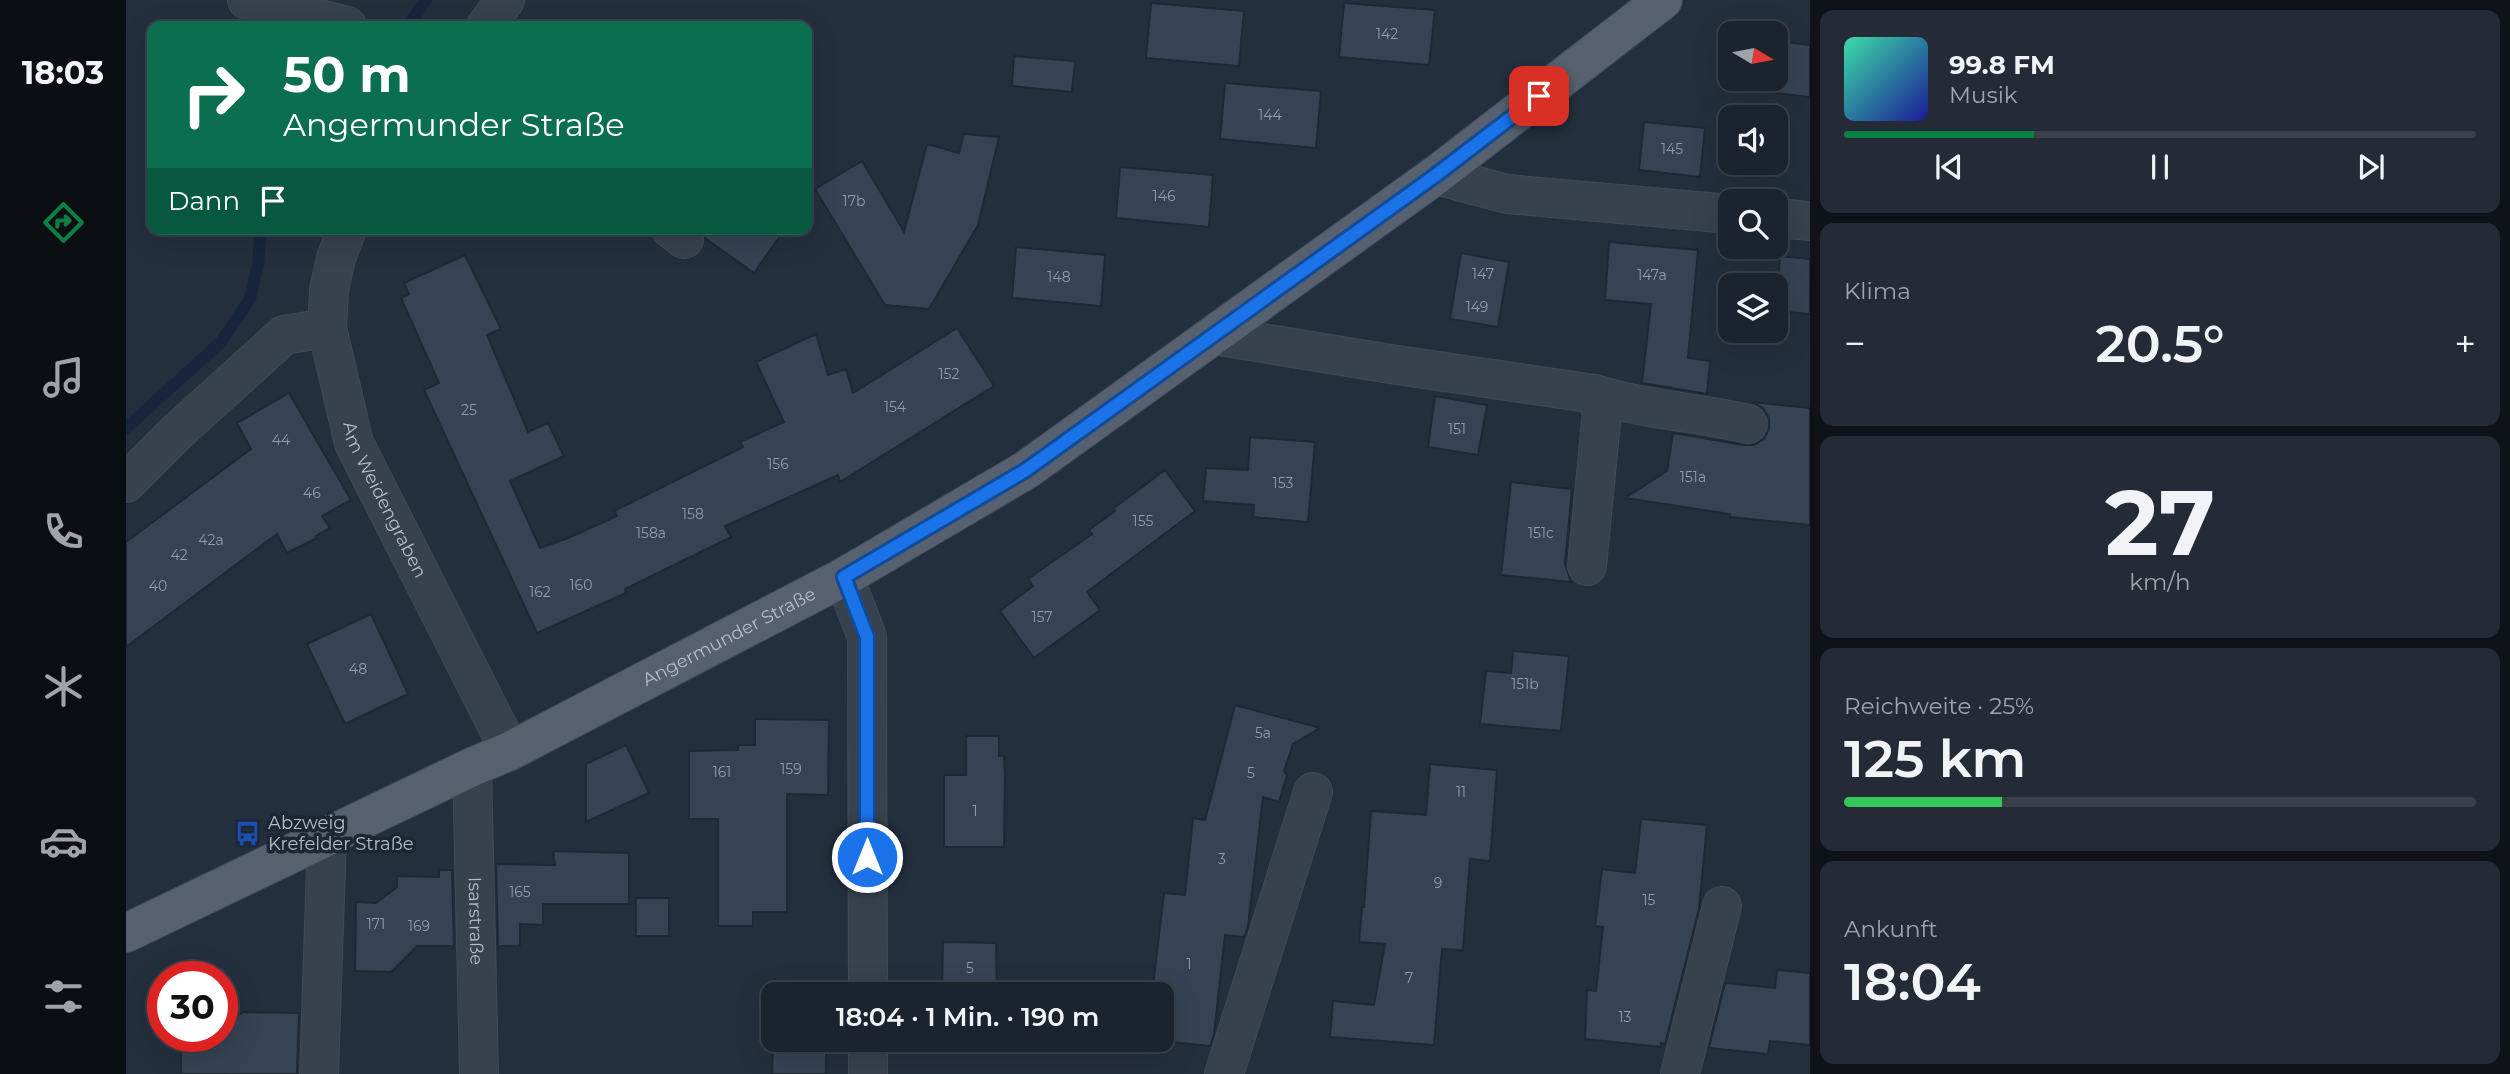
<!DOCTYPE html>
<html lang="de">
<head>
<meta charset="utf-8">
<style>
  :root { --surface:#1b232e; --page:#242b36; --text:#f1f3f6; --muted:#a0a4aa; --line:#39404a; --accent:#0b8043 }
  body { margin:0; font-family:Montserrat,sans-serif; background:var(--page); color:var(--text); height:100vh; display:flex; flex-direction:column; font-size:26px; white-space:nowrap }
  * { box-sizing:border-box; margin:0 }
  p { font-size:23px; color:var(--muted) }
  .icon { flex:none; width:38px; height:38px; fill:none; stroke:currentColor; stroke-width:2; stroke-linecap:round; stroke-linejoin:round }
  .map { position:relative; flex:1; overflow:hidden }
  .drawer { display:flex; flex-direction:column; gap:10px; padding:10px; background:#0f1319; width:700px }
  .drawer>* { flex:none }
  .guide { position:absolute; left:21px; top:21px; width:665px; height:214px; border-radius:14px; box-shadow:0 7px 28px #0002,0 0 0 2px var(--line); background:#0b6e4f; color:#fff; overflow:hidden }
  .needle { width:46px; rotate:100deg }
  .tools { position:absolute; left:1592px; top:21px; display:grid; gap:14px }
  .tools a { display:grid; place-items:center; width:70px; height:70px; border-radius:14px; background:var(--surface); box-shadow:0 7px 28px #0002,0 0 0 2px var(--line); font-size:35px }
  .speed { position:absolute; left:21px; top:961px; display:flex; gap:14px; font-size:35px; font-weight:700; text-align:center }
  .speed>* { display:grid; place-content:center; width:91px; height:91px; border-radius:50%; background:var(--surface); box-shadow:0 7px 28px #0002,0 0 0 2px var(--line); line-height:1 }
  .speed .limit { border:10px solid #d22; background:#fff; color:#111 }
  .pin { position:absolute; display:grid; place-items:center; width:60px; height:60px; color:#fff; margin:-30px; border-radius:14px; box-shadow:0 4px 10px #0006 }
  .me { position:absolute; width:77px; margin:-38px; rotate:0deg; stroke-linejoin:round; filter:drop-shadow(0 0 5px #0008) }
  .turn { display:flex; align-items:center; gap:24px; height:147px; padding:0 21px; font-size:32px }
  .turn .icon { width:91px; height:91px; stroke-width:2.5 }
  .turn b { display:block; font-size:49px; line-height:60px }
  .then { display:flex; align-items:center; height:66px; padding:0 21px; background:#0003; gap:14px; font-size:26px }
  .big { font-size:52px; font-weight:600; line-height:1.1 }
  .drawer .tile { flex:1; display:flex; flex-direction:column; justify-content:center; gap:10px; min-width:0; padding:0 24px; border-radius:14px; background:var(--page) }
  .drawer .dial { align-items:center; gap:0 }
  .dial b { font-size:91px; line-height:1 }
  .song { display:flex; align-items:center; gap:21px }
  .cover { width:84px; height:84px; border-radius:10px; background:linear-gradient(135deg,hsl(160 70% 55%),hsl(240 70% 35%)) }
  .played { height:7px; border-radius:4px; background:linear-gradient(90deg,var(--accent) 30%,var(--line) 30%) }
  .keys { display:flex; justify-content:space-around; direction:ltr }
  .heat { display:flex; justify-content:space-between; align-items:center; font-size:38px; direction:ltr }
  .charge { height:10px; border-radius:5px; background:linear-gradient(90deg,#34c759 25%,var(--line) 0) }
  .trip { position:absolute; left:635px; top:982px; width:413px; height:70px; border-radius:14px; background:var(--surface); box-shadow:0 7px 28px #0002,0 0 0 2px var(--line); font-weight:600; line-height:70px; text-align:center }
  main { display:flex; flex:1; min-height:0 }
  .tabs { display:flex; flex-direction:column; width:126px; justify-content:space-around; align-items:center; background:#0b0e12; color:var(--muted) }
  .tabs .icon { width:49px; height:49px }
  .tabs .active { color:var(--accent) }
  .tabs b { font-size:32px; color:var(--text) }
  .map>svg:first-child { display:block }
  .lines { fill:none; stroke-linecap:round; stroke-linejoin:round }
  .stream { stroke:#17263c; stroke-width:12 }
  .building { fill:#364354; stroke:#1f2835; stroke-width:2 }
  .minor-casing { stroke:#414a57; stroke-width:40 }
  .major-casing { stroke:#414a57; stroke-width:40 }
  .minor { stroke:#38414e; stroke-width:38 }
  .major { stroke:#56606e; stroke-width:38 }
  .route-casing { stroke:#114b97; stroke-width:18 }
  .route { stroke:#1a73e8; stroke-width:12 }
  .labels { text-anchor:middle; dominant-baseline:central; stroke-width:7; stroke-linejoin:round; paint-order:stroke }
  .number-label { font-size:14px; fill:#929caa }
  .street-label { font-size:18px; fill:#b4bcc9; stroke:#1d2633 }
  .poi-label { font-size:18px; fill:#b4bcc9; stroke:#1d2633; text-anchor:start }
</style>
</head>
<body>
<main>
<nav class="tabs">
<b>18:03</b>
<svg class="icon active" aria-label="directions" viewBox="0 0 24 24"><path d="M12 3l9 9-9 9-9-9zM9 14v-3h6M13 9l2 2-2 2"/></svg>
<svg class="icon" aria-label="music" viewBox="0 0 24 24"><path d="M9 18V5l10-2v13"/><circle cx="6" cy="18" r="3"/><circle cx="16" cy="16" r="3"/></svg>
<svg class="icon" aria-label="phone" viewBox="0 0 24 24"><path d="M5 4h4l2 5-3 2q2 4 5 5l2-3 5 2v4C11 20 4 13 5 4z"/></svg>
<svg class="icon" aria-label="climate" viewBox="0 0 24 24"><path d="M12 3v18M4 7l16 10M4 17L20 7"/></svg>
<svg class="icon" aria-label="car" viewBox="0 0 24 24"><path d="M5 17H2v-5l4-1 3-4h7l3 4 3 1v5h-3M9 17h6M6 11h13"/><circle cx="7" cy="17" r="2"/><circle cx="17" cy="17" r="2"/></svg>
<svg class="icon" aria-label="filters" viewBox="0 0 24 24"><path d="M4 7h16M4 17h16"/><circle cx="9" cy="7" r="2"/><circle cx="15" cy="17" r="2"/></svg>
</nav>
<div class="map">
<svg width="1684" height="1074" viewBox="0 0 1684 1074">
  <rect width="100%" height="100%" fill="#242f3e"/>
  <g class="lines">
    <g class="stream">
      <polyline points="282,26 300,0"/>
      <polyline points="0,428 95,342 124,299 132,264 135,229"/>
    </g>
  </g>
  <g class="building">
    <polygon points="1025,3 1118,11 1113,66 1020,58"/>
    <polygon points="1218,3 1309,10 1303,65 1213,57"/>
    <polygon points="1650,41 1684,45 1684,97 1650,93"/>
    <polygon points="888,56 949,61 946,92 886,86"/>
    <polygon points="1099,83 1195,91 1190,148 1094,139"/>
    <polygon points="1518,122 1579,128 1574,177 1513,170"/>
    <polygon points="838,134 873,137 852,225 803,309 759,305 689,189 736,161 778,232 801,144 833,153"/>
    <polygon points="994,167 1087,175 1083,227 990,218"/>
    <polygon points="577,229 659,229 628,273 579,238"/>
    <polygon points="1483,242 1572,250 1562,358 1584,361 1581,394 1516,383 1525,304 1479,300"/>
    <polygon points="890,247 979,255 975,306 886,298"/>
    <polygon points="1335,253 1383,262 1372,327 1324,319"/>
    <polygon points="339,255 375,329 361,335 402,432 422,423 438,456 384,481 414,548 442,538 491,516 488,511 617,447 614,442 658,422 630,362 690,334 702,375 720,369 727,393 831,328 868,386 714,482 712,475 599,526 605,537 499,589 500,593 411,633 298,390 313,383 275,298 283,294 278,283"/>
    <polygon points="1654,256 1684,259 1684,314 1650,311"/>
    <polygon points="163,393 225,500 196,516 204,528 190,536 191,538 161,553 151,534 0,647 0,542 125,449 111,423"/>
    <polygon points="1309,396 1361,405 1352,455 1302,447"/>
    <polygon points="1626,402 1684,408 1684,525 1604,517 1604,514 1499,498 1541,471 1547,433 1618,445 1628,445 1638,439 1643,429 1643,418 1637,408"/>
    <polygon points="1124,437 1189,442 1182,522 1127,517 1128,505 1077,501 1080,468 1122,470"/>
    <polygon points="1039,470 1069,511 961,592 974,610 908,658 874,611 907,586 902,579 966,534 963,530 989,511 988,508"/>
    <polygon points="1385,482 1446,489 1439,564 1445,582 1375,575"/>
    <polygon points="245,614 282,694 219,724 181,644"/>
    <polygon points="1387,651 1443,656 1435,731 1354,724 1360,671 1385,673"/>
    <polygon points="1109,705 1194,728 1167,744 1158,771 1161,775 1153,802 1137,797 1122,926 1118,937 1099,935 1088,1034 1084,1046 1026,1040 1036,1040 1036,994 1026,994 1038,893 1059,895 1067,818 1079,820"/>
    <polygon points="629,719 703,720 702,795 661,794 661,912 627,912 627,926 592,926 592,819 563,819 563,751 612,750 612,745 629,745"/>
    <polygon points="840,736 873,736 873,756 878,756 879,776 878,847 818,847 818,775 840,775"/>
    <polygon points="500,745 523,793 460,822 460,764"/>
    <polygon points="1304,764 1371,770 1364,861 1344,859 1337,950 1316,949 1308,1045 1204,1037 1207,1001 1248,1005 1259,944 1233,942 1236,907 1238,907 1245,811 1300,815"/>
    <polygon points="1515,819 1581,825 1573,909 1539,1044 1535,1043 1535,1047 1459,1039 1461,990 1470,991 1477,927 1469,926 1476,869 1509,873"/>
    <polygon points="427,851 503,853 503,904 417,904 417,925 394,924 394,946 372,946 370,864 429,865"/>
    <polygon points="313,870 326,870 328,946 291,946 265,972 229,971 230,902 250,903 271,887 271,876 313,877"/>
    <rect x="510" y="898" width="33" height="38"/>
    <polygon points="817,942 870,943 871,994 816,994"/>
    <polygon points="1651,970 1684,973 1684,1045 1644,1041 1642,1054 1583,1048 1599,983 1649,988"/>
    <polygon points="116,1012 173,1013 171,1074 55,1074 55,1036 96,1036 96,1014 115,1014"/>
    <polygon points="647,1040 700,1040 700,1074 646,1074"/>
  </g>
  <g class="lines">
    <defs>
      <g id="minor">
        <polyline points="121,0 221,26"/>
        <polyline points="360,26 379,0"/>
        <polyline points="1310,175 1381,194 1605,214"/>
        <polyline points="1650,218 1684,221"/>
        <path id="s1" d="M221,229L210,258L203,290L201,328L228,443L384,751"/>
        <polyline points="545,229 558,239"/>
        <polyline points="1088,335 1271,365 1469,394 1476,412 1461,566"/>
        <path d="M1469,394C1518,410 1572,412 1622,424"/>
        <polyline points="0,483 51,432 158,335 201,328"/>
        <polyline points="718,577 741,637 742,994"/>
        <path id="s2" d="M346,767L353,1074"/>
        <polyline points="742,1040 742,1074"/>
        <polyline points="193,1074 201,837"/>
        <polyline points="1098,1074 1187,792"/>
        <polyline points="1554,1074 1596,906"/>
      </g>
      <g id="major">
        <path id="s3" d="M0,933L346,767L384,751L718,577L900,470L1310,175L1537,0"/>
      </g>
    </defs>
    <use href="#minor" class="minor-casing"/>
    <use href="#major" class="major-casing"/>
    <use href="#minor" class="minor"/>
    <use href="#major" class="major"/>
  </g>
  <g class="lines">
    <defs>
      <polyline id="route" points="741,857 741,637 718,577 900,470 1310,175 1413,96"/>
    </defs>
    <use href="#route" class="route-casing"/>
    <use href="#route" class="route"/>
  </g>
  <defs>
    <symbol id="bus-bare" viewBox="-9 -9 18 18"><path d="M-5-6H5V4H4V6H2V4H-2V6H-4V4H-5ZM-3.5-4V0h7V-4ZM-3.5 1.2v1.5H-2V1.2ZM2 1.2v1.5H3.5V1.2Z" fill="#1a4fb4" stroke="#1d2633" stroke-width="2.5" paint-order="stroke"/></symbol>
  </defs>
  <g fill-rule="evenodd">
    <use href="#bus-bare" x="104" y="816" width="35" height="35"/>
  </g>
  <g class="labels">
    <g class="number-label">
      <text x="1261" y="34">142</text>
      <text x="1144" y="115">144</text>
      <text x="1546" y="149">145</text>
      <text x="1038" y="196">146</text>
      <text x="728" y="201">17b</text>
      <text x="1357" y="274">147</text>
      <text x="1526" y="275">147a</text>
      <text x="933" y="277">148</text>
      <text x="1351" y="307">149</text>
      <text x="823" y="374">152</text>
      <text x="769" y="407">154</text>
      <text x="343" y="410">25</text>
      <text x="1331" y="429">151</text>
      <text x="155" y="440">44</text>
      <text x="652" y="464">156</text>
      <text x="1567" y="477">151a</text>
      <text x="1157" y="483">153</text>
      <text x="186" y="493">46</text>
      <text x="567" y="514">158</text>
      <text x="1017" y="521">155</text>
      <text x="525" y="533">158a</text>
      <text x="1415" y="533">151c</text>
      <text x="85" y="540">42a</text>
      <text x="53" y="555">42</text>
      <text x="455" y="585">160</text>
      <text x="32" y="586">40</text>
      <text x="414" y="592">162</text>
      <text x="916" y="617">157</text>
      <text x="232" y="669">48</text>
      <text x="1399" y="684">151b</text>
      <text x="1137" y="733">5a</text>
      <text x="665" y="769">159</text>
      <text x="596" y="772">161</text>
      <text x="1125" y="773">5</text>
      <text x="1335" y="792">11</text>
      <text x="849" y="811">1</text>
      <text x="1096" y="859">3</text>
      <text x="1312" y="883">9</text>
      <text x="394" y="892">165</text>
      <text x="1523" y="900">15</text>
      <text x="250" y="924">171</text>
      <text x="293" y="926">169</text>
      <text x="1063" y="964">1</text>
      <text x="844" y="968">5</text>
      <text x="1283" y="978">7</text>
      <text x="1499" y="1017">13</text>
    </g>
    <g class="street-label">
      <text stroke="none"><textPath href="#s1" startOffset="284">Am Weidengraben</textPath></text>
      <text stroke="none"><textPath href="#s3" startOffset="672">Angermunder Straße</textPath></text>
      <text stroke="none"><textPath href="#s2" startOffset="154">Isarstraße</textPath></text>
    </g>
    <g class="poi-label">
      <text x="142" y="823">Abzweig<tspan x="142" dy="21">Krefelder Straße</tspan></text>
    </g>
  </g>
</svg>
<div class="tools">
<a><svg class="needle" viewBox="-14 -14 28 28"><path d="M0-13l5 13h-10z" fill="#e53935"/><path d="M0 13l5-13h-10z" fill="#a0a4aa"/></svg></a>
<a><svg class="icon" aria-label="sound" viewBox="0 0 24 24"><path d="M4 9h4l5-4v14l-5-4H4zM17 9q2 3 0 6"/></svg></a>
<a><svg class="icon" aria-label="search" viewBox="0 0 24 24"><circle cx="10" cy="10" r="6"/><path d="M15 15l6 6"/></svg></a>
<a><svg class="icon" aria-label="layers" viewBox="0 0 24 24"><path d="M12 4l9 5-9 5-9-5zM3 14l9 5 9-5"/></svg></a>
</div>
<div class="speed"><div class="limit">30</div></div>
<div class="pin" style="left:1413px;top:96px;background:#d93025"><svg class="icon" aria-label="arrive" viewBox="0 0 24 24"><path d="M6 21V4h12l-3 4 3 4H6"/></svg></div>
<svg class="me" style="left:741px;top:857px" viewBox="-20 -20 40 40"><circle r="17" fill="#1a73e8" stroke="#fff" stroke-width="3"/><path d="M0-11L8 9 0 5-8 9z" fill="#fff"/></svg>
<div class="trip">18:04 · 1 Min. · 190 m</div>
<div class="guide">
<div class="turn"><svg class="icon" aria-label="right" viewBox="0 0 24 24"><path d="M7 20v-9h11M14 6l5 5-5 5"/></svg><div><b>50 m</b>Angermunder Straße</div></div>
<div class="then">Dann<svg class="icon" aria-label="arrive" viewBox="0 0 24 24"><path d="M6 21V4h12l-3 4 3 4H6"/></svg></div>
</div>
</div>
<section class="drawer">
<div class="tile">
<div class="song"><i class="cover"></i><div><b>99.8 FM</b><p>Musik</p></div></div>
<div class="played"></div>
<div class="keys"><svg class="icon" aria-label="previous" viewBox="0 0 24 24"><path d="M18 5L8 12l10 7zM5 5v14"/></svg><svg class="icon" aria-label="pause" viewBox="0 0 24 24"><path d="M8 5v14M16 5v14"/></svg><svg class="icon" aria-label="next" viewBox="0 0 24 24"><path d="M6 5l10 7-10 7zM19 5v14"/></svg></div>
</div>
<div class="tile"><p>Klima</p>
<div class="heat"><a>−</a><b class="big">20.5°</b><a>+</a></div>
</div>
<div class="tile dial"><b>27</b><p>km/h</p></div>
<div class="tile"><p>Reichweite · 25%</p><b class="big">125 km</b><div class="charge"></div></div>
<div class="tile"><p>Ankunft</p><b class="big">18:04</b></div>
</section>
</main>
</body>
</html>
